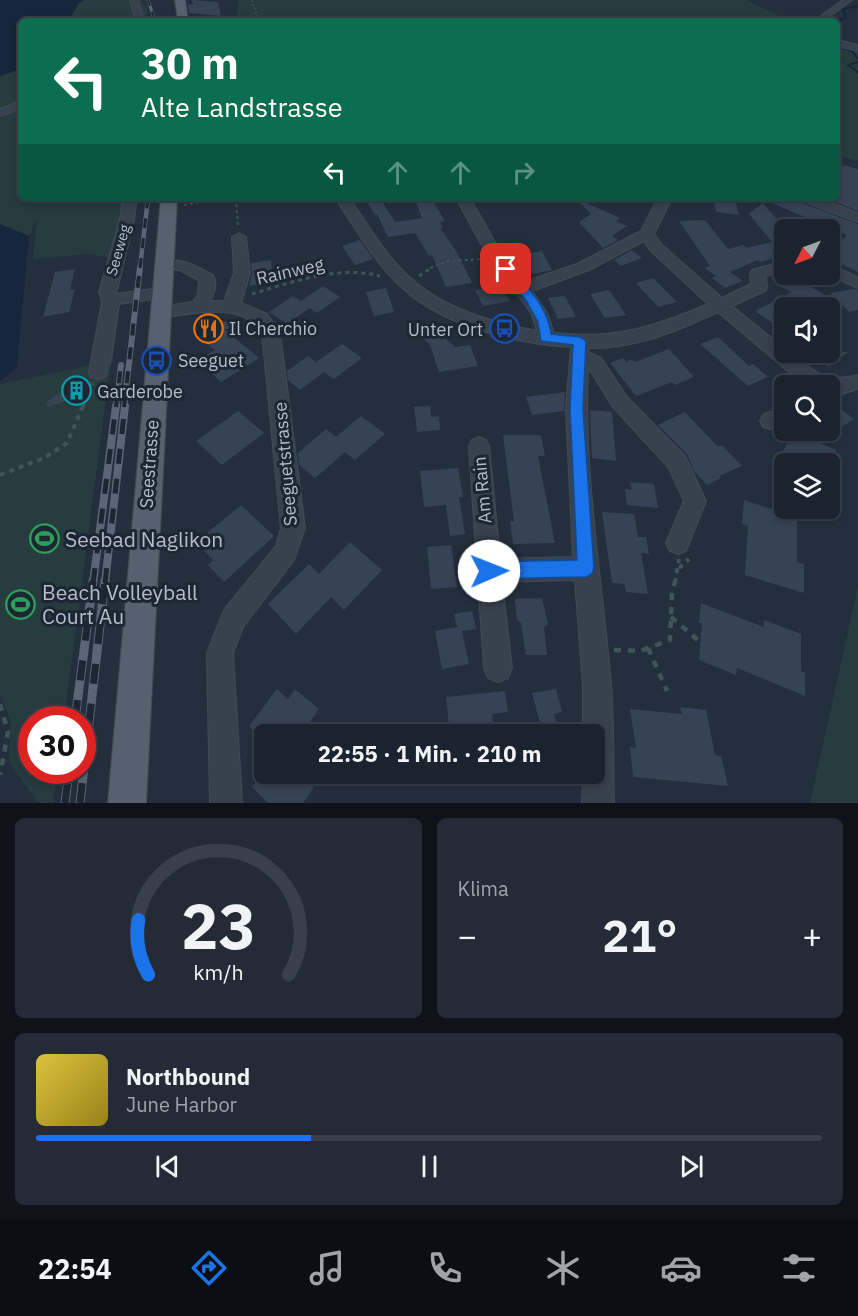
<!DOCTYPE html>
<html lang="de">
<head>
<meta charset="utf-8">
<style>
  :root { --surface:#1b232e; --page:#242b36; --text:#f1f3f6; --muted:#a0a4aa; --line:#39404a; --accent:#1a73e8 }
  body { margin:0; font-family:"IBM Plex Sans",sans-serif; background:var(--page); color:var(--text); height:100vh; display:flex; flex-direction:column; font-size:22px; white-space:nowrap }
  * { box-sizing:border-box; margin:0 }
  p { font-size:20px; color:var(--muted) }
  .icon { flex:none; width:33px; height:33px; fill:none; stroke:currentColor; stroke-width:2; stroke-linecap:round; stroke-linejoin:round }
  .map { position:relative; height:803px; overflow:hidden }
  .sheet { display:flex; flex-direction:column; gap:15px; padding:15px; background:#0f1319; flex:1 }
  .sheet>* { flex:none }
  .top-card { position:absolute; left:18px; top:18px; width:822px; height:183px; border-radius:9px; box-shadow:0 3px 9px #0003,0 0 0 2px var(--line); background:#0b6e4f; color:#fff; overflow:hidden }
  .needle { width:39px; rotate:228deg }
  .tools { position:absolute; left:774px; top:219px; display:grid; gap:12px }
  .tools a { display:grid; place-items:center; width:66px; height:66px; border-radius:9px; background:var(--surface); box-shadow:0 3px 9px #0003,0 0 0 2px var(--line); font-size:30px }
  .speed { position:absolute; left:18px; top:706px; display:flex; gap:12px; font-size:30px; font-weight:700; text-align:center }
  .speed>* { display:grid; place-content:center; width:78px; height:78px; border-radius:50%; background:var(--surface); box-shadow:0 3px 9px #0003,0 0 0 2px var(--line); line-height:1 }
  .speed .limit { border:9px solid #d22; background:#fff; color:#111 }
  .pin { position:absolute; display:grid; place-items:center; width:51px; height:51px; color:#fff; margin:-26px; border-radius:12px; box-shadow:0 3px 9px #0006 }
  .me { position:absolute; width:66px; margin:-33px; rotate:89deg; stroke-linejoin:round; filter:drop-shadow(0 0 4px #0008) }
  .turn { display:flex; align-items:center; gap:21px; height:126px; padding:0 24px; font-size:27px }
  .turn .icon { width:78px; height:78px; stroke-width:2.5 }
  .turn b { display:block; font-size:42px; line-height:51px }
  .lanes { display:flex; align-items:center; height:57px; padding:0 24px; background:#0003; justify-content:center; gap:30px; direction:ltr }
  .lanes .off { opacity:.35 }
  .big { font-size:45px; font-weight:700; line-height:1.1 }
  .sheet .tile { flex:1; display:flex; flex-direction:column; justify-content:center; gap:9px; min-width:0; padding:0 21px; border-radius:9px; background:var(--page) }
  .sheet .dial { align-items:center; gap:0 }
  .dial svg { height:156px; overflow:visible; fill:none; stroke:var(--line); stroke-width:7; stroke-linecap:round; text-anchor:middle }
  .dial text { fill:var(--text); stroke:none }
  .song { display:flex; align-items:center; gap:18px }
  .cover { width:72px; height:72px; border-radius:9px; background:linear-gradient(135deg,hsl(50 70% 55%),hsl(50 70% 35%)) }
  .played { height:6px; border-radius:3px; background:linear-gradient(90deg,var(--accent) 35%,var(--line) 35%) }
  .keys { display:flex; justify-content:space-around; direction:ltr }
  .heat { display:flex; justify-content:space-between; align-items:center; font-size:33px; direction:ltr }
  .sheet .tiles { flex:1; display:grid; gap:15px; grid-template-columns:1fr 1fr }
  .tile:last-child { grid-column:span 2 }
  .trip { position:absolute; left:254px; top:724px; width:351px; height:60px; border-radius:9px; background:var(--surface); box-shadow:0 3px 9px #0003,0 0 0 2px var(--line); font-weight:700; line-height:60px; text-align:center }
  .menu { display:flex; height:96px; justify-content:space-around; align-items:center; background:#0b0e12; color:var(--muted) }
  .menu .icon { width:42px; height:42px }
  .menu .selected { color:var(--accent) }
  .menu b { font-size:27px; color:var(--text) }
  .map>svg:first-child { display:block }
  .green { fill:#263c3f }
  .water { fill:#17263c }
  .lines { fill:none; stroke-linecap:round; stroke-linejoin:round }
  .stream { stroke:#17263c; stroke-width:2 }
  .building { fill:#364354 }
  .minor-casing { stroke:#414a57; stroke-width:2 }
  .major-casing { stroke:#414a57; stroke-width:2 }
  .path-far4 { stroke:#3f5557; stroke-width:1.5; stroke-dasharray:2 2; stroke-linecap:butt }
  .path-far3 { stroke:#3f5557; stroke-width:2; stroke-dasharray:3 3; stroke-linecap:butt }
  .path-far2 { stroke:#3f5557; stroke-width:3; stroke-dasharray:4 4; stroke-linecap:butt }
  .path-far1 { stroke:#3f5557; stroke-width:4; stroke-dasharray:5 5; stroke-linecap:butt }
  .path { stroke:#3f5557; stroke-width:4.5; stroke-dasharray:7 7; stroke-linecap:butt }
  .minor { fill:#38414e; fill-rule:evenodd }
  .major { fill:#56606e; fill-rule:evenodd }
  .rail-far4-casing { stroke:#5a6575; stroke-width:3 }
  .rail-far3-casing { stroke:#5a6575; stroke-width:4.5 }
  .rail-far2-casing { stroke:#5a6575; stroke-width:6 }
  .rail-far1-casing { stroke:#5a6575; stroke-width:8 }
  .rail-casing { stroke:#5a6575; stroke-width:9 }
  .rail-far4 { stroke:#1d2633; stroke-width:2; stroke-dasharray:6; stroke-linecap:butt }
  .rail-far3 { stroke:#1d2633; stroke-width:3; stroke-dasharray:10; stroke-linecap:butt }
  .rail-far2 { stroke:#1d2633; stroke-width:4; stroke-dasharray:12; stroke-linecap:butt }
  .rail-far1 { stroke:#1d2633; stroke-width:5; stroke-dasharray:15; stroke-linecap:butt }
  .rail { stroke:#1d2633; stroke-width:7; stroke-dasharray:20; stroke-linecap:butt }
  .route { fill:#1a73e8; stroke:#114b97; stroke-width:1.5 }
  .labels { text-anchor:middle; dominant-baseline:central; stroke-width:6; stroke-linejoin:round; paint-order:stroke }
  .far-street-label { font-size:15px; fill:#b4bcc9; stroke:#1d2633 }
  .street-label { font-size:18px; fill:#b4bcc9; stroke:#1d2633 }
  .poi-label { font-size:18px; fill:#b4bcc9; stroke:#1d2633; text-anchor:start }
  .near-poi-label { font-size:21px; fill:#b4bcc9; stroke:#1d2633; text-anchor:start }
</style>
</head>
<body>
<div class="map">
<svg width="858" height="803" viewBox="0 0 858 803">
  <rect width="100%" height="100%" fill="#242f3e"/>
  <g class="green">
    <polygon points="0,0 136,0 139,8 139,0 141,0 147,9 147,21 21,21 21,198 130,198 116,259 89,254 33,259 37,218 29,236 14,231 0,234"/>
    <polygon points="239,0 746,0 789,21 236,21"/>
    <polygon points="837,44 858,49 858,161 837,156"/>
    <polygon points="111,361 64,720 32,720 32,771 57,771 53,803 38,803 9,762 11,722 0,694 0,384"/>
    <polygon points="858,586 858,803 810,803"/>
  </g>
  <g class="water">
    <polygon points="0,0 84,0 78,4 69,21 21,21 21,69 0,76"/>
    <polygon points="0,224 29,236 17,367 0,381"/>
  </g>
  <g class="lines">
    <g class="stream">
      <polyline points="835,21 846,18 843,9 858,6"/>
      <polyline points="837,46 852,51 858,59"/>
      <polyline points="858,62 848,65 858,72"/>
    </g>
  </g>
  <g class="building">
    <polygon points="192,0 218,2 221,16 189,13 188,5 193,4"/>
    <polygon points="843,165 858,169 858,211 826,198 837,198 837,180"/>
    <polygon points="369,198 380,198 395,222 422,218 414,198 431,198 445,221 440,222 443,228 440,228 456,251 472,283 446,287 432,255 429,256 415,233 388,237 377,214 375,215 367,202 371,201"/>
    <polygon points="575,198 620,218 616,221 627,226 612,236 618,240 603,248 579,222 591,214"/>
    <polygon points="760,198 799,198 802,203 858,224 858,272 830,258 830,251 847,235"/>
    <polygon points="714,199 736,202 739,215 716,212"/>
    <polygon points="763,203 784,228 784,258 783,256 760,262 758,260 730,272 743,281 725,288 712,278 716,276 704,268 710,266 679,221 705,220 728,249 744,245 746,248 772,242 749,214"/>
    <polygon points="360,240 373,259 355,265 342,246"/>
    <polygon points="632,250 642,258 621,266 614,260"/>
    <polygon points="542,251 552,270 523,276 508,257"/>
    <polygon points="271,260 273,282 249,286 252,274 251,263"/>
    <polygon points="75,269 70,290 75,289 69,312 43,317 55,272"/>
    <polygon points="790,276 824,294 809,306 787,294 791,292 778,285"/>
    <polygon points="653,278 677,302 658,307 636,283"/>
    <polygon points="323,286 340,297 317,313 310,308 287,324 269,312 293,296 301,301"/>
    <polygon points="501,286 510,301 483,306 475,290"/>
    <polygon points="386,288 394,312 374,316 366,292"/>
    <polygon points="855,289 858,290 858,310 849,312 830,293"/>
    <polygon points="609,290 626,315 605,318 590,294"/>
    <polygon points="565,296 576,317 558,319 548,298"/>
    <polygon points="784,296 784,322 774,324 755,311"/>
    <polygon points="201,317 236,324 225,330 259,358 221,382 197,360 215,350 199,338"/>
    <polygon points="429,323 455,347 470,345 478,366 439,372 430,345 415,330"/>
    <polygon points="718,337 749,366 753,364 768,377 748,386 700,344"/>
    <polygon points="342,344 362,358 334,379 324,372 300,390 288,380 287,371 308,356 316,362"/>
    <polygon points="669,349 694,377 675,385 672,382 636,396 610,363 623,358 626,362 632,359 635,362"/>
    <polygon points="805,352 848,352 829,367"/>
    <polygon points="98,381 78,397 48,407 46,402 73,385"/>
    <polygon points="565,392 564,411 532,415 526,397"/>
    <polygon points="830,401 854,419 818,442 836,450 832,464 800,464 782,455 792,430 830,430"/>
    <polygon points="430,406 431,417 439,416 440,430 417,432 414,407"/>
    <polygon points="590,410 612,412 616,461 592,458"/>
    <polygon points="238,411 264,433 222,465 196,441"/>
    <polygon points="685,412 718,447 722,445 742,466 719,476 721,478 707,485 694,471 687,454 658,425"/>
    <polygon points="361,416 385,434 355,460 345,452 315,478 299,465 298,453 326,429 336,437"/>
    <polygon points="503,435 541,435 545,456 538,456 555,543 513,544 510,521 514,521"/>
    <polygon points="458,468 463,497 459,497 465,534 450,536 446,505 424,507 420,471"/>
    <polygon points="630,482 654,484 658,508 627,505 625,489 632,490"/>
    <polygon points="744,500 777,511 777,508 797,515 797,562 804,564 804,593 745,575 748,526 742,524"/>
    <polygon points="241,505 274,536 224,582 208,565 213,560 196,542"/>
    <polygon points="602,512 634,514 638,537 646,537 649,554 641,553 648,594 626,592 624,584 612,583"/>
    <polygon points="350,542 382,570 344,610 331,597 296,634 268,604 309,564 319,574"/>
    <polygon points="451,545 457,587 431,589 427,547"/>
    <polygon points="542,598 548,624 544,627 547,655 526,655 521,623 517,620 515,599"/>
    <polygon points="701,603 764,627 764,620 801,634 801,671 805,673 805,696 737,668 736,675 699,660 702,623 699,623"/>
    <polygon points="472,611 476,629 462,631 469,664 442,669 435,631 457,627 454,614"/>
    <polygon points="277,689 288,699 295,689 319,709 307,726 316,735 258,735 249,726"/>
    <polygon points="556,689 562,712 554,714 560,735 536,735 536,724 540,723 532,693"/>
    <polygon points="505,691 508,712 492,714 495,735 450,735 446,697"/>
    <polygon points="680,707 706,710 715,755 721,756 728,786 633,777 630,747 636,748 630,709 682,714"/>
    <polygon points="262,774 316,774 309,783 314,787 303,803 268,803 252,787"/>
  </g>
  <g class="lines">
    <defs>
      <g id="minor">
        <polygon points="130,0 138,0 144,21 136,21"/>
        <polygon points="843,0 852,0 823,21 814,21"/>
        <polygon points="837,40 858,45 858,51 837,46"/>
        <polygon points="21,101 21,108 0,116 0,109"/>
        <polygon points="123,198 137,198 134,220 116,294 161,288 167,289 169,293 167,297 161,298 119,304 111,360 105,377 98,379 91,377 89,372 102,302 99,292 120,220"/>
        <path d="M335,198H349C367,223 382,250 404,272C438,307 490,322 537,331L531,313L484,249L456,198H470L493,239L524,282L577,264L641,231L658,198H672L654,234L662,245L722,298L751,284L750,273L752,270L784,261V271L766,276L767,287L765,291L732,306L784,348V352H790C813,371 827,384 858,375V389L842,394L830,391V386L803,384L718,312C677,331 635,349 589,348L588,352L601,358L627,397L685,456L706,501L686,551L678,554L670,551L666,543L684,501L669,468L613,407L588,367C583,473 602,579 611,685C614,724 613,764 614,803H582L583,774H594V735H583V687L575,580L502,582L512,668L508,678L498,682L488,678L484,668L469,446L472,440L479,437L486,440L489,446L500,559L573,557L566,409L571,347C511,343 437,325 394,280C371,256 354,226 335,198ZM644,241L651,251L708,304C655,327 613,340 554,333L547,313L532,291L589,270Z"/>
        <polygon points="801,198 820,198 858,213 858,222 803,201"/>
        <path d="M239,233L246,237L250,273L241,303L267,314L280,333L305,528L294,560L243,627L233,653L242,803H210L207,653L224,610L276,546L281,528L262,333C243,300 192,314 160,318L154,316L152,312L154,308L193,302L198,294L199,281L180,270L158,268L155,265L158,262C179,256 194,265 213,275C218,283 214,294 210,301H224L234,273L232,237Z"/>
        <polygon points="830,265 858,277 858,288 827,274 830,274"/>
        <polygon points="784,406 784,423 770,429 763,427 760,421 763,415"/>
      </g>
      <g id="major">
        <polygon points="175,0 185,0 188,21 178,21"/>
        <polygon points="161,198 177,198 146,803 108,803"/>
      </g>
    </defs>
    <use href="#minor" class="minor-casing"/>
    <use href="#major" class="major-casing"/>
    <polyline class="path-far4" points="252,0 259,21"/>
    <g class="path-far3">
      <polyline points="236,198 238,226"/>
      <polyline points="184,205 223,198"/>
      <polyline points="430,268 449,261 483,259"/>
    </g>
    <g class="path-far2">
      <polyline points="419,276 432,267"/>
      <path d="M252,294C293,282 337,265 380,276"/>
      <polyline points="83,407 93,384"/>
    </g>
    <g class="path-far1">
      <polyline points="0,475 44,458 67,443 83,406"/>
      <polyline points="679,568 689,559"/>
      <polyline points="675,583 679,559"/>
    </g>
    <g class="path">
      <polyline points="671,617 699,641"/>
      <polyline points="648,648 667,691"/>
      <polyline points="614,650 640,651 670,640 672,594 675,581"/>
      <polyline points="0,704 8,732 0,775"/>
    </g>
    <use href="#minor" class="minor"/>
    <use href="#major" class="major"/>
    <defs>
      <polyline id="rail-far4" points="148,0 155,21"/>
      <polyline id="rail-far3" points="140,268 148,198"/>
      <g id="rail-far2">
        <polyline points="116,407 121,365"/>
        <polyline points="124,407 140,267"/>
      </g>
      <g id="rail-far1">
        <polyline points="93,583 116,406"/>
        <polyline points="105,583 125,406"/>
      </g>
      <g id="rail">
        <polyline points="75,720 93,581"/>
        <polyline points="65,803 69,771"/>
        <polyline points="80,803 105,581"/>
      </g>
    </defs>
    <use href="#rail-far4" class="rail-far4-casing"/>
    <use href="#rail-far3" class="rail-far3-casing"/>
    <use href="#rail-far2" class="rail-far2-casing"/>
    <use href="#rail-far1" class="rail-far1-casing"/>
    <use href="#rail" class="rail-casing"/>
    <use href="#rail-far4" class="rail-far4"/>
    <use href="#rail-far3" class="rail-far3"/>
    <use href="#rail-far2" class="rail-far2"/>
    <use href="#rail-far1" class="rail-far1"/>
    <use href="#rail" class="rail"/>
  </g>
  <path class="route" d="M506,265L510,266C527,287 548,307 551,334L580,337L586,341L583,409L594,568L592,574L586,577L489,579L483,576L480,571L483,565L489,562L577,560L570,409L573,345L541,341L538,322L527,302L501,269Z"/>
  <defs>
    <symbol id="restaurant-ring" viewBox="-11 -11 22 22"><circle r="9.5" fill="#1d2633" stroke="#e8710a" stroke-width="1.5"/><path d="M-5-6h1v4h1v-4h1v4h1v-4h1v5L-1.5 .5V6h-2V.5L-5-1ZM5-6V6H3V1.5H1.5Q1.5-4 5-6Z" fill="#e8710a"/></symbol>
    <symbol id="bus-ring" viewBox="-11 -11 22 22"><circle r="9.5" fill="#1d2633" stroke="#1a4fb4" stroke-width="1.5"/><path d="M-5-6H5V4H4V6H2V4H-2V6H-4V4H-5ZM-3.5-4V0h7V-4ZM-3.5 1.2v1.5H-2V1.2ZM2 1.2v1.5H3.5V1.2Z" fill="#1a4fb4"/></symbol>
    <symbol id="building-ring" viewBox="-11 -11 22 22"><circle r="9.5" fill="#1d2633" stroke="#0f9aa8" stroke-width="1.5"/><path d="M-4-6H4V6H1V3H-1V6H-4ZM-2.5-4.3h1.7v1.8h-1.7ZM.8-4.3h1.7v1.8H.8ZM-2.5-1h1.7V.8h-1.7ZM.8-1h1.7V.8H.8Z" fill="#0f9aa8"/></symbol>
    <symbol id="stadium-ring" viewBox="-11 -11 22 22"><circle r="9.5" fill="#1d2633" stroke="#2e9e5b" stroke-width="1.5"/><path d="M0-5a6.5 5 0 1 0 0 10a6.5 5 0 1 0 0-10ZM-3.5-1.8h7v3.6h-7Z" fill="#2e9e5b"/></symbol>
  </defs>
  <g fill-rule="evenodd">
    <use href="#restaurant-ring" x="192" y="312" width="33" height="33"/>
    <use href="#bus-ring" x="488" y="312" width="33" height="33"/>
    <use href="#bus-ring" x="140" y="344" width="33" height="33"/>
    <use href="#building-ring" x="60" y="374" width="33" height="33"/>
    <use href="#stadium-ring" x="28" y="522" width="33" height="33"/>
    <use href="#stadium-ring" x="4" y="588" width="33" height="33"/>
  </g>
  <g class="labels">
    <g class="far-street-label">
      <text transform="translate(118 250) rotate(-74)">Seeweg</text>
    </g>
    <g class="street-label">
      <text transform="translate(290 271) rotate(-13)">Rainweg</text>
      <text transform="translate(149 464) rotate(-86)">Seestrasse</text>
      <text transform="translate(285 464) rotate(-95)">Seeguetstrasse</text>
      <text transform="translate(482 490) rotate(-95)">Am Rain</text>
    </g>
    <g class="poi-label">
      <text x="229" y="328">Il Cherchio</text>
      <text x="483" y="329" text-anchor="end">Unter Ort</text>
      <text x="178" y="360">Seeguet</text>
      <text x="97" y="391">Garderobe</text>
    </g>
    <g class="near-poi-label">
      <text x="65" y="539">Seebad Naglikon</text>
      <text x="42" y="592">Beach Volleyball<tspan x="42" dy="24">Court Au</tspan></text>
    </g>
  </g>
</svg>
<div class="tools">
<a><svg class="needle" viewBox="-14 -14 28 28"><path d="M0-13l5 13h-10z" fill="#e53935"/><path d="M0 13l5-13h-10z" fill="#a0a4aa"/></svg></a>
<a><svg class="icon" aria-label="sound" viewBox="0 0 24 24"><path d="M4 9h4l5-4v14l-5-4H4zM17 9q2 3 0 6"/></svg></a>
<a><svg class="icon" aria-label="search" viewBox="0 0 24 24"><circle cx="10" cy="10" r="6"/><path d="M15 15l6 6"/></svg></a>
<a><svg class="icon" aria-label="layers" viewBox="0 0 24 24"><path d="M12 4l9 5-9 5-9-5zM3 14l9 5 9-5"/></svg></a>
</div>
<div class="speed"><div class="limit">30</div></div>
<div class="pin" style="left:506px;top:269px;background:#d93025"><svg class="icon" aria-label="arrive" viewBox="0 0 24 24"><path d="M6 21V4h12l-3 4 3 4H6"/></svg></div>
<svg class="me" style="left:489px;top:571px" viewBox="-20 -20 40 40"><circle r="19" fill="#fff"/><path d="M0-13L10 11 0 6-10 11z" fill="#1a73e8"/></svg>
<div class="trip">22:55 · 1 Min. · 210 m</div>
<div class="top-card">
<div class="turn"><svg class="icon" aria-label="left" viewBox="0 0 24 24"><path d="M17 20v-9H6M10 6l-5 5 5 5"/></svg><div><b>30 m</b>Alte Landstrasse</div></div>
<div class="lanes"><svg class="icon" aria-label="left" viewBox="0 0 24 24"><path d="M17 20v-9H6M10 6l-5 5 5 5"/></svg><svg class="icon off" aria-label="ahead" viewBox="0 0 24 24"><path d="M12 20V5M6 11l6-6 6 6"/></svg><svg class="icon off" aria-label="ahead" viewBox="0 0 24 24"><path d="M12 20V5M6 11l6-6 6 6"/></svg><svg class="icon off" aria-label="right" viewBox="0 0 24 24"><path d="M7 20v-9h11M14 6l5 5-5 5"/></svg></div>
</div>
</div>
<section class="sheet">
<div class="tiles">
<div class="tile dial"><svg viewBox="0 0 100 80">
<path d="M14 69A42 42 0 1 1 86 69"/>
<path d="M14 69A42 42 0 0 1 9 41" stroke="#1a73e8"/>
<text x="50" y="56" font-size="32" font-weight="700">23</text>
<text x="50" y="72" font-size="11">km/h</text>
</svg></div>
<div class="tile"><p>Klima</p>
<div class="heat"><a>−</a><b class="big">21°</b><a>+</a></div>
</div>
<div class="tile">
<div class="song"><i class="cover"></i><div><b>Northbound</b><p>June Harbor</p></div></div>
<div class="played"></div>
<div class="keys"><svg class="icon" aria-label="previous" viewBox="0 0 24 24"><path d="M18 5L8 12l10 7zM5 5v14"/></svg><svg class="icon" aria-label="pause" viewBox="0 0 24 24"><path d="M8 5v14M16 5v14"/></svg><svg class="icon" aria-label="next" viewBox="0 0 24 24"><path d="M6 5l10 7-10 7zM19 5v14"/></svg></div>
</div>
</div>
</section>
<nav class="menu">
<b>22:54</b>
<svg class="icon selected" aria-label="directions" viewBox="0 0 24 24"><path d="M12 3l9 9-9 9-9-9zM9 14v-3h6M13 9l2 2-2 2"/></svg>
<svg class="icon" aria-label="music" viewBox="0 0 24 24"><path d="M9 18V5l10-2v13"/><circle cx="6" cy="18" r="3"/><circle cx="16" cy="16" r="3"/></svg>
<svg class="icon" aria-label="phone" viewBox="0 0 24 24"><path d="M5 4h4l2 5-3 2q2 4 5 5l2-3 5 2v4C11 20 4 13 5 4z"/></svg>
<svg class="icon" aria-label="climate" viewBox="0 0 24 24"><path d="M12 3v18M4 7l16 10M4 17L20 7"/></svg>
<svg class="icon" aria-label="car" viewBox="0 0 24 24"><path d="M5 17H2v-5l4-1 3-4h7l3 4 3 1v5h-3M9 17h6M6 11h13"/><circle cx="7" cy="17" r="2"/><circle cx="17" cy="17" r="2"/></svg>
<svg class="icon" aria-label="filters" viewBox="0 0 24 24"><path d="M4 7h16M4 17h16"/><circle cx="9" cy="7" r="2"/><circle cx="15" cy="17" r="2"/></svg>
</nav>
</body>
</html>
